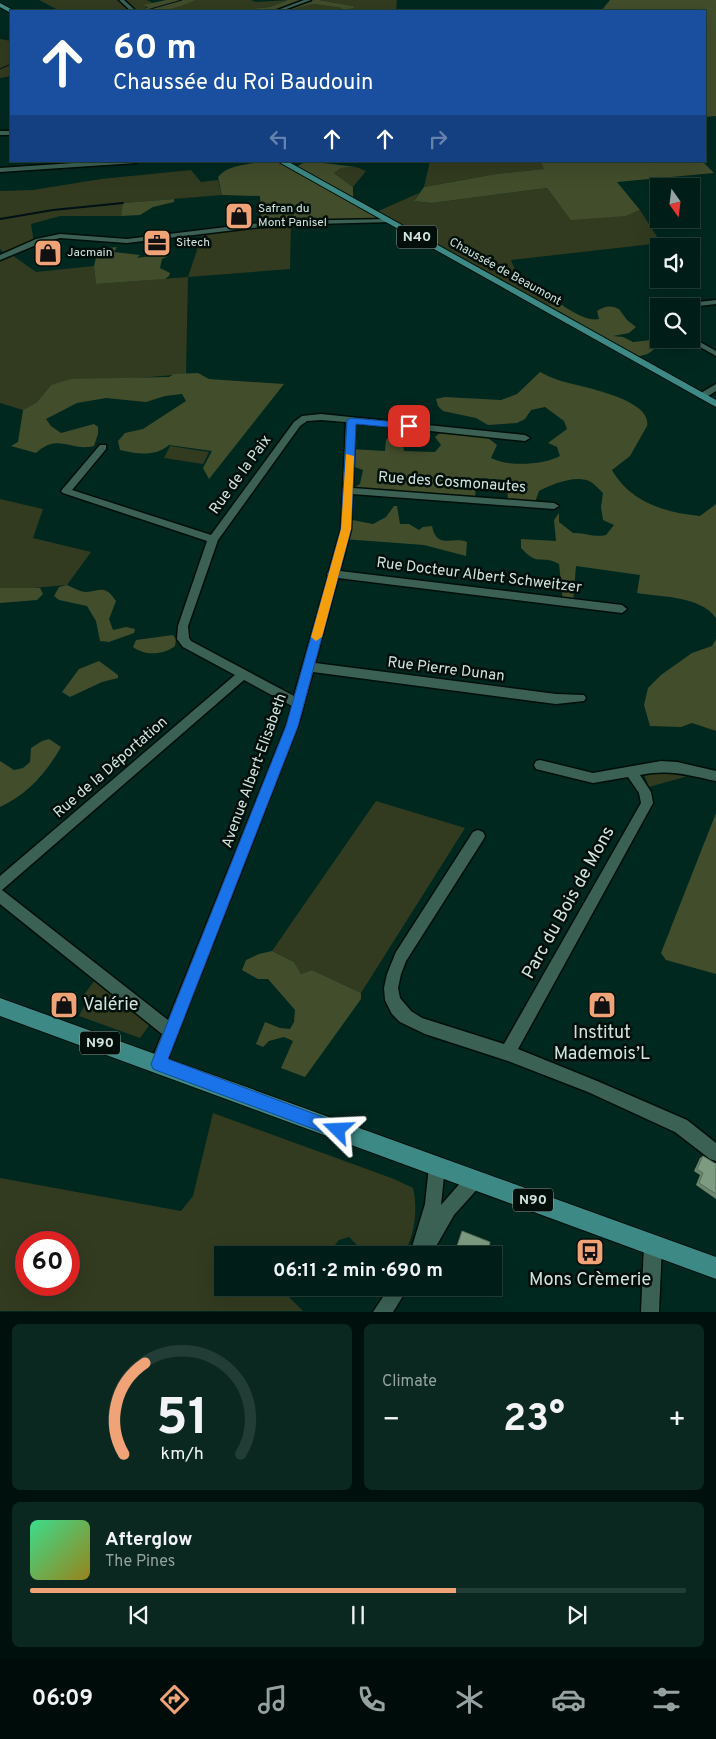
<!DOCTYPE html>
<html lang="en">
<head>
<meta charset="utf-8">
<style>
  :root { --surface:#001e17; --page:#0a2720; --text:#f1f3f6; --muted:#95a2a1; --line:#223c36; --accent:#efa377 }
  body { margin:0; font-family:Overpass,sans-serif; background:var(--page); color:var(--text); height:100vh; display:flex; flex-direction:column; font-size:19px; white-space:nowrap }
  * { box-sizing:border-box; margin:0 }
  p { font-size:16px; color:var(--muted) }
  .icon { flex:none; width:28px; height:28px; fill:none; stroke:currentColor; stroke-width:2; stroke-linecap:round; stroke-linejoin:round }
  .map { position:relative; height:1312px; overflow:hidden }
  .side { display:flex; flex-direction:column; gap:12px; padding:12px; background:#00100d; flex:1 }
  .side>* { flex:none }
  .top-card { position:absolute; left:10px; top:10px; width:696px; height:152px; border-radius:0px; box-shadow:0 5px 20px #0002,0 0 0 1px var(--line); background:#1a4fa0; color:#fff; overflow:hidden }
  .needle { width:32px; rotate:166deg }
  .tools { position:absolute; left:650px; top:178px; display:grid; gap:10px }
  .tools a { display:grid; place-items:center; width:50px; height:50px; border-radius:0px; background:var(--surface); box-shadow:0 5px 20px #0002,0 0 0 1px var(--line); font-size:25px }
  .speed { position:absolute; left:15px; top:1231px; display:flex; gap:10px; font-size:25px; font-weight:700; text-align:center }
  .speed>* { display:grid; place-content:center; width:65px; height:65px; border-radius:50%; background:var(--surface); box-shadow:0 5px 20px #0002,0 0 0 1px var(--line); line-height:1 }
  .speed .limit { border:8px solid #d22; background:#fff; color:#111 }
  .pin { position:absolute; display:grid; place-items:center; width:42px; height:42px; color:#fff; margin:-21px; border-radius:10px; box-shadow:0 2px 8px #0006 }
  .me { position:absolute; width:55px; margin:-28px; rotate:291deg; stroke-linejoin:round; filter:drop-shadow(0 0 4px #0008) }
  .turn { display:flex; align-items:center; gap:18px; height:105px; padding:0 20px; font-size:22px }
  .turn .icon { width:65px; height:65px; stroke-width:2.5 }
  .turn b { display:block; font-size:35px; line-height:42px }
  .lanes { display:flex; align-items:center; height:48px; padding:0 20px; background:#0003; justify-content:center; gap:25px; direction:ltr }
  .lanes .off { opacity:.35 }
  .big { font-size:38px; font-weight:700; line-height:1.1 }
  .side .card { flex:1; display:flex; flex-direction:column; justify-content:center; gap:8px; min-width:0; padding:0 18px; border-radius:8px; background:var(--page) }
  .side .dial { align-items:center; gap:0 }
  .dial svg { height:130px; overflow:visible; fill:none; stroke:var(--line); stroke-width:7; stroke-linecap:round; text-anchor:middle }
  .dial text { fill:var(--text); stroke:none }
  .song { display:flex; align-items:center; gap:15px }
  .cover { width:60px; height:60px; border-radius:8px; background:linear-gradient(135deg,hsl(150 70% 55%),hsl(50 70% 35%)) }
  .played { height:5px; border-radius:2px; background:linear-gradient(90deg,var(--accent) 65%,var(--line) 65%) }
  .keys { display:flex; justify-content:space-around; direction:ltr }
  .heat { display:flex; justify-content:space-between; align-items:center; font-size:28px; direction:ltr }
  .side .tiles { flex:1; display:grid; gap:12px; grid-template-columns:1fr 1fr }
  .card:last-child { grid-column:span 2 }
  .trip { position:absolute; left:214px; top:1246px; width:288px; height:50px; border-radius:0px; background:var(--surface); box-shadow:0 5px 20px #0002,0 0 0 1px var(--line); font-weight:700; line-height:50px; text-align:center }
  .tab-bar { display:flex; height:80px; justify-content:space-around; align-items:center; background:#000c09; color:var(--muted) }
  .tab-bar .icon { width:35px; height:35px }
  .tab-bar .current { color:var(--accent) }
  .tab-bar b { font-size:22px; color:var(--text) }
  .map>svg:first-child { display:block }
  .green { fill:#323b1f; fill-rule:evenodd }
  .forest { fill:#424d2c }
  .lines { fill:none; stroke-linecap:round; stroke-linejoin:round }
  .stream-far1 { stroke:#001016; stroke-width:1 }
  .stream { stroke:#001016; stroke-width:2 }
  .minor-casing { stroke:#000f09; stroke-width:3 }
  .major-casing { stroke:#000f09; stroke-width:2 }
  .minor { fill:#3b6155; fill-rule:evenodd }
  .major { fill:#3d8985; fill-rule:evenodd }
  .wall { fill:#6b856e }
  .building { fill:#7c9b80; stroke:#576c5a }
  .route { fill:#1a73e8; stroke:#114b97 }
  .slow { fill:#f59e0b }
  .labels { text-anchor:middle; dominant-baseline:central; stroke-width:5; stroke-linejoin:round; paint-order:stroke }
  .far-poi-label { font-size:12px; fill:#cfe4dd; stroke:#020e0a; text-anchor:start }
  .far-street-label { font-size:12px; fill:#cfe4dd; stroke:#020e0a }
  .shield { fill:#020e0a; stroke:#92a49e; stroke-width:1 }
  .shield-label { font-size:14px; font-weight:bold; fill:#cfe4dd }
  .street-label { font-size:15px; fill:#cfe4dd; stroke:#020e0a }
  .near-street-label { font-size:18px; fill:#cfe4dd; stroke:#020e0a }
  .near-poi-label { font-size:18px; fill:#cfe4dd; stroke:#020e0a }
</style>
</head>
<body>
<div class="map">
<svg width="716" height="1312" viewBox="0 0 716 1312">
  <rect width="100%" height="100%" fill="#00281f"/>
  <g class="green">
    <polygon points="39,0 147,0 154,4 148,4 145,9 147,11 60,11"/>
    <polygon points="196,0 251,0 256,2 288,0 270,7 229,11 169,11 166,9"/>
    <polygon points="319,0 397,0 396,11 286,11 313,4 342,8 353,6"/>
    <polygon points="0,39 11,41 11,76 0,78"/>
    <polygon points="430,161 541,161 545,169 496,174 424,187"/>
    <polygon points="356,167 366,171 353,187 334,173 341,168"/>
    <polygon points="191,170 201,182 218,180 222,195 124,203 121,216 60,216 31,224 34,243 12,255 36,272 94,266 96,284 188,277 203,232 291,223 290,269 188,277 186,374 51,385 37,402 23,410 0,403 0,258 5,254 0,249 0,191 33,190 101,179"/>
    <path d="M547,188L560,205L626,216L640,210L661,243L511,260C519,284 542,295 563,308L554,314L374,213L419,193L414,201L432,203Z"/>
    <polygon points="170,446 209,452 203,464 164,458"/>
    <polygon points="0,499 43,509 33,538 91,552 67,585 0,591"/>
    <polygon points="642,769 691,774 692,777 688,776 649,787"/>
    <polygon points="376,801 465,828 361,993 312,970 301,974 294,962 272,951"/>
    <polygon points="98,976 153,1020 140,1038 79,1016 88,998 83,996"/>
    <path d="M213,1113L394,1179L413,1188C418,1208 415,1239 402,1255H367L349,1237L339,1240L327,1255H304L294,1245L286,1255H222V1288H280L303,1311H0V1178L181,1211L193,1196ZM26,1242H69V1285H26Z"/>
  </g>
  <g class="forest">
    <path d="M166,0H196C182,6 160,14 145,9L148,7L143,5Z"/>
    <polygon points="288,0 319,0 353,6 354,8 342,10 342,8 313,4 286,11 229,11 270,7"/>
    <polygon points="610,0 716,0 716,116 705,117 705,11 601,11"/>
    <path d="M265,161H281L294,168L307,161L356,167L341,168L334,173L353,187V202L389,221L261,224L260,196L222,195L218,177C228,164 249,165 265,161Z"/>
    <polygon points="541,161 702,161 714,173 617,182 640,210 626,216 571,220 547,188 432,203 414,201 424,187 496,174 544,169"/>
    <polygon points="174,199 174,202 153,207 140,215 121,216 123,203"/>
    <polygon points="117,247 114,252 140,255 137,258 166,254 168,256 162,259 160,268 170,273 169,276 165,279 96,284 94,266 98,249"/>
    <path d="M557,302C569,309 585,322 599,319L597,311C605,306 610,305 619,309L627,320L636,327L629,333L613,336L623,337L633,342L651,340L656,345C652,354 645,355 635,357L549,305Z"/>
    <path d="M540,372C546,375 552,378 558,380C576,386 653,398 647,426L630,456L612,470C630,502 666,513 700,516L716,504V618C701,596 661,597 637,593L640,575L576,566L573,603L563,602L559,564C542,554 539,568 521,548V539L556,541L554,520L559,513V522L573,533C585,532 593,538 606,535L614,525L603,520L601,507L603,493C600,490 595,485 591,482C577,474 552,484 539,491L534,505L508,503L507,480L476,478L475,501L348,491L360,484L363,470L349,465L350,449L385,451L386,440L396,428L401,429L404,451L435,452L441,445L435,437L440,433L488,438L497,445L491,458C508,467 544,465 560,456L557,447L548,443L567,429L564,421L545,407L531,410L525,419L517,423L488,425L476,418L443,411L438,406L436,399L445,397L501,400L517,394Z"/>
    <path d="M198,373L209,379L284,384L209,479L203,468L212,451L169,445C155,457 137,454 120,450L118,441L125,433L143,429L186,401L182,394L165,396L146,402L106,398L77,403L46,419L51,426L61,433L94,424L98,427V434L94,446C72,452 58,432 36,453L11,446L18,442L23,410L37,402L51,385L71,379L169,377L174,374Z"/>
    <path d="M394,506H397L400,524H409L419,530L423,527L432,526C437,550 452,536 467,542L466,556L424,545L343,539L347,519L373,524L386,517Z"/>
    <path d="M67,585C72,587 80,592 86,592C100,591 105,584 116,601L109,619L113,630L126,627L135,629L134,633L109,642L100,641L96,621L87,606L59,600L54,596L59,587Z"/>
    <polygon points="0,588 40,588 43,594 37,600 0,603"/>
    <path d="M173,635L176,639L175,646C163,655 145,656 133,647L136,640Z"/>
    <polygon points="716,639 716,731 692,723 681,727 650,726 644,705 648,688 661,675 692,653 712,646"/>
    <polygon points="99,661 118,675 118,678 102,682 70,697 62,692 79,669"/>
    <path d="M49,739L61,747C46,773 28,794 0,807V761L14,770L23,768L30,762L31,748L42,741Z"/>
    <polygon points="716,813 716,974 666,960 661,953"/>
    <polygon points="272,951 294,962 301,974 312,970 361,993 361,999 305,1077 281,1068 293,1041 284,1037 269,1041 263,1047 256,1044 265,1022 280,1028 290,1029 294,1022 295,1010 268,979 258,979 242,970 246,960 259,954"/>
  </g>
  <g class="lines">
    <g class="stream-far1">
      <polyline points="147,10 182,0"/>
      <polyline points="0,69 11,64"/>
    </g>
    <polyline class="stream" points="0,219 53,210 123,203"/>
    <defs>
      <g id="minor">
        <polygon points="119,0 124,0 136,11 131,11"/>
        <polygon points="304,0 311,0 281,11 275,11"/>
        <rect x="0" y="131" width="11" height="4"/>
        <polygon points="103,161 139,161 136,163 0,172 0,168"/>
        <polygon points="389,219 392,221 391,222 277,225 127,243 60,238 41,243 0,260 0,255 36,239 60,234 127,239 277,221"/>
        <polygon points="716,300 716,304 691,307 676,306 680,304"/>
        <polygon points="691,337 716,351 716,356 686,339 691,339"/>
        <polygon points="716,384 716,391 705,398 699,398 699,394"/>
        <path d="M321,414L525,435L530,438L525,441L355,423L353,488L554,503L559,506L554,509L352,494L351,529L340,571L622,605L627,609L622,613L338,578L315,663L556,694L584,695L586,698L584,701L556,704L313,672L298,726L166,1064L163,1069L158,1072L153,1069L150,1064L162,1034L0,904V876L235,675L183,647L177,639L178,626L207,541L63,493L61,491L100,445H106V449L72,490L211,535L294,422L302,416ZM321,420L346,422L341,529L329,571L327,574L328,576L294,696L191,641L189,638L188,626L218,540L300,426L307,421ZM244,680L292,706L286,726L168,1020L2,890Z"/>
        <path d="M540,760L593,773L661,761L677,762L716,771V781C687,775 671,769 640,775L651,792L653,803L518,1049L597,1081L687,1120L716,1143V1161L710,1159L675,1132L588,1092L508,1061L425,1034L400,1022L392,1014L385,1000L384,988L387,974L396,952L473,832L478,830L483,832L485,836L483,840L406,961L401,974L398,988L400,998L411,1011L422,1018L504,1044L641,803L639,793L628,777L593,783L536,769L534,765L536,761Z"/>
        <polygon points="437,1158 443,1160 445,1166 441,1205 469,1173 475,1171 481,1173 483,1179 481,1185 454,1215 431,1255 412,1255 414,1251 412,1247 425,1204 429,1166 431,1160"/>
        <polygon points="653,1236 659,1239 662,1245 659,1312 641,1312 644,1245 647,1239"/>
        <polygon points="389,1288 408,1288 393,1312 373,1312"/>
      </g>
      <g id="major">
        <polygon points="0,3 13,10 14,11 9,12 0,7"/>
        <polygon points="277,161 287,161 716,400 716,407"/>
        <polygon points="0,998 716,1257 716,1279 0,1016"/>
      </g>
    </defs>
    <use href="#minor" class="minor-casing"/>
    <use href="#major" class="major-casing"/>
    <use href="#minor" class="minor"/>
    <use href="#major" class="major"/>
  </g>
  <polygon class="wall" points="703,1156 716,1164 716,1199 696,1185 700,1175 694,1171 700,1158"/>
  <g class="building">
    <polygon points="703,1156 716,1164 716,1194 699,1183 703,1173 697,1169"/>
    <polygon points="462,1231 490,1242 488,1255 454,1255"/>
    <polygon points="492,1273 495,1274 493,1285 492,1285"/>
  </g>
  <polygon class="route" points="351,418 409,423 414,426 409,429 356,424 351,529 298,726 168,1059 344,1125 347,1130 344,1136 338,1138 158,1071 153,1069 151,1064 286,726 341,529 347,420"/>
  <polygon class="slow" points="346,454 354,456 351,529 322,637 316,641 311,637 341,529"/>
  <defs>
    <symbol id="shop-square" viewBox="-11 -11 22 22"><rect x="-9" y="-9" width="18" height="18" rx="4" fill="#efa377" stroke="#020e0a"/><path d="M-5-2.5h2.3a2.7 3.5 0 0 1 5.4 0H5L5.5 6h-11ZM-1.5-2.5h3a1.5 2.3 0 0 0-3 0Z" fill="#111"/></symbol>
    <symbol id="office-square" viewBox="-11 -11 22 22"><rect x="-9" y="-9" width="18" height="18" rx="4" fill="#efa377" stroke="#020e0a"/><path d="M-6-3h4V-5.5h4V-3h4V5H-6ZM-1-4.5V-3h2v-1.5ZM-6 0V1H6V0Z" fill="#111"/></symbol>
    <symbol id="bus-square" viewBox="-11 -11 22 22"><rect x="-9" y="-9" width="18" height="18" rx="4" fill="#efa377" stroke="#020e0a"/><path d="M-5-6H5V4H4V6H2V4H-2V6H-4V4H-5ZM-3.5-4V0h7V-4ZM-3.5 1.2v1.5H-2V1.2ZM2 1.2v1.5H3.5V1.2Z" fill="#111"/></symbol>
  </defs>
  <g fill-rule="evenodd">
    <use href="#shop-square" x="223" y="200" width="32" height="32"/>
    <use href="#office-square" x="141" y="227" width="32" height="32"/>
    <use href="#shop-square" x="32" y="237" width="32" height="32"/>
    <use href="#shop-square" x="48" y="989" width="32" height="32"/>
    <use href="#shop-square" x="586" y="989" width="32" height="32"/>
    <use href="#bus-square" x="574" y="1236" width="32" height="32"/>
  </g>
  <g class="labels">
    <g class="far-poi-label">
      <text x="258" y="209">Safran du<tspan x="258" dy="14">Mont Panisel</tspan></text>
      <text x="176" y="243">Sitech</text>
      <text x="67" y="253">Jacmain</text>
    </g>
    <g class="far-street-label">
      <text transform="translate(505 272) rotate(29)">Chaussée de Beaumont</text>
    </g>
    <g class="shield">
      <rect x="397" y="225.5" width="40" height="23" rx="4"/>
      <rect x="80" y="1031.5" width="40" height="23" rx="4"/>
      <rect x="513" y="1188.5" width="40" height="23" rx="4"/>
    </g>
    <g class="shield-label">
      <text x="417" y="237">N40</text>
      <text x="100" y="1043">N90</text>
      <text x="533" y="1200">N90</text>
    </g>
    <g class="street-label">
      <text transform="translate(241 475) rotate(-54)">Rue de la Paix</text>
      <text transform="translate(452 483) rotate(4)">Rue des Cosmonautes</text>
      <text transform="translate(479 576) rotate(7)">Rue Docteur Albert Schweitzer</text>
      <text transform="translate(446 670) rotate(7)">Rue Pierre Dunan</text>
      <text transform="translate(111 768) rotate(-41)">Rue de la Déportation</text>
      <text transform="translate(255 771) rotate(-70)">Avenue Albert-Elisabeth</text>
    </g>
    <g class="near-street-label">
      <text transform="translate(569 903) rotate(-61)">Parc du Bois de Mons</text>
    </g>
    <g class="near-poi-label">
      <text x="83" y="1005" text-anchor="start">Valérie</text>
      <text x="602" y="1033">Institut<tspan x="602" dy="21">Mademois’L</tspan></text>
      <text x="590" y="1280">Mons Crèmerie</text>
    </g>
  </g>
</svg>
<div class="tools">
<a><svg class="needle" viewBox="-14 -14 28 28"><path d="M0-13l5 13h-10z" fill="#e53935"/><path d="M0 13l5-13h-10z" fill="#95a2a1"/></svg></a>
<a><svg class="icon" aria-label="sound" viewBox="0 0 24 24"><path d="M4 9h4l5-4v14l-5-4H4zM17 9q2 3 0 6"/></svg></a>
<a><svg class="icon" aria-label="search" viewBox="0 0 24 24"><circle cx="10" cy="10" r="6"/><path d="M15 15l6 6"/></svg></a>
</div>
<div class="speed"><div class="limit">60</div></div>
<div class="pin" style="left:409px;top:426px;background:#d93025"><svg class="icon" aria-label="arrive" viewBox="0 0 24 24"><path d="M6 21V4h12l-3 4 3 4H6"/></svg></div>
<svg class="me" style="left:338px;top:1130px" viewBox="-20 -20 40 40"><path d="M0-17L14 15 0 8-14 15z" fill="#1a73e8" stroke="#fff" stroke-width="4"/></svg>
<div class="trip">06:11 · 2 min · 690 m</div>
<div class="top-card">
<div class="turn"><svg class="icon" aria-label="ahead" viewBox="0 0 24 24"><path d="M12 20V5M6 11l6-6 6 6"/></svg><div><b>60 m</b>Chaussée du Roi Baudouin</div></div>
<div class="lanes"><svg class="icon off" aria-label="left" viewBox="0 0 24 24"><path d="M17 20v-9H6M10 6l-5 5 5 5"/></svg><svg class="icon" aria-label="ahead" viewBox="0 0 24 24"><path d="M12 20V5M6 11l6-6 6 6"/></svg><svg class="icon" aria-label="ahead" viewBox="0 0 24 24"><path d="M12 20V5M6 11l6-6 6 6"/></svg><svg class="icon off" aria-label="right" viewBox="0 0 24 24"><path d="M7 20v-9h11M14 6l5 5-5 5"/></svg></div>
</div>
</div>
<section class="side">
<div class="tiles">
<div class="card dial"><svg viewBox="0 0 100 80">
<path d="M14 69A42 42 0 1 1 86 69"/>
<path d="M14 69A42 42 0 0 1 27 13" stroke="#efa377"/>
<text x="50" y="56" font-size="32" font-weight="700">51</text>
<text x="50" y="72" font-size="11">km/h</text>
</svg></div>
<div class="card"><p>Climate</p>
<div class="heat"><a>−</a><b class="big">23°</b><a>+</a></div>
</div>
<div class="card">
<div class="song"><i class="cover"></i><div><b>Afterglow</b><p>The Pines</p></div></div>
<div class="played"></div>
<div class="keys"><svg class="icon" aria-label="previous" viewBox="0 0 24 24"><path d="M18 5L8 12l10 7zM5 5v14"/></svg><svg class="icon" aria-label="pause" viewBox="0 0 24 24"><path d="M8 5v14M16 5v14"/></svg><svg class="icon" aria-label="next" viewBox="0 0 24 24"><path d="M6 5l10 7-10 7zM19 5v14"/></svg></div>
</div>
</div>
</section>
<nav class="tab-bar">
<b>06:09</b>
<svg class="icon current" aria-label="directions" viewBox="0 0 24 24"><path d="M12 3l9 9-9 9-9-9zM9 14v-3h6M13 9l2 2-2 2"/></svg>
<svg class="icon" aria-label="music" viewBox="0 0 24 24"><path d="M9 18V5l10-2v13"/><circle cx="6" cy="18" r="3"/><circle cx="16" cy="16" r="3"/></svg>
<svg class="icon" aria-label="phone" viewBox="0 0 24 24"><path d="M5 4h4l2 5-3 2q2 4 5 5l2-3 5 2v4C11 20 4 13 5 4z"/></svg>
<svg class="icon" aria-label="climate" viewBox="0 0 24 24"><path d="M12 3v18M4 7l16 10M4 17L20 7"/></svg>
<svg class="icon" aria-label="car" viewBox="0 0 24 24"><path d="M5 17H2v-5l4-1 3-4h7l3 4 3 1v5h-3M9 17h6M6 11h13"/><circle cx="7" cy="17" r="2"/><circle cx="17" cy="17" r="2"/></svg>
<svg class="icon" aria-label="filters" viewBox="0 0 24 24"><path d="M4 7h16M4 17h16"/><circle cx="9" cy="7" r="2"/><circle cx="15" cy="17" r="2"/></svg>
</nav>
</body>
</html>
